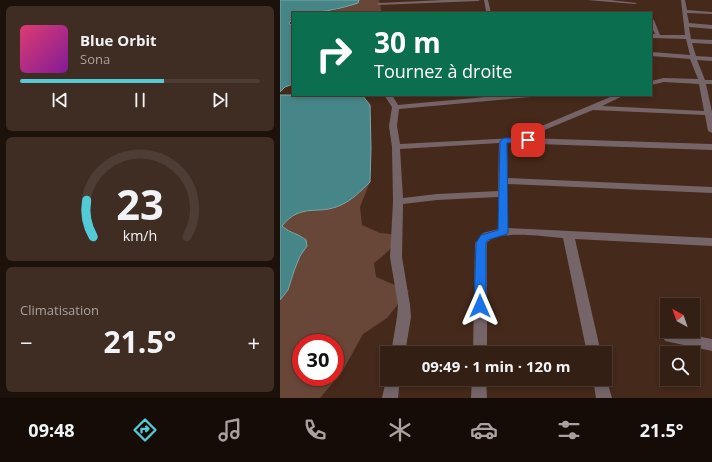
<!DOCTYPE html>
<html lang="fr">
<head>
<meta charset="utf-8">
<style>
  :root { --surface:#341f14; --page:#3f2c22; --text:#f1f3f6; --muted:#a9a2a0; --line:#4e3d34; --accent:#52cbd7 }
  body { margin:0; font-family:"Open Sans",sans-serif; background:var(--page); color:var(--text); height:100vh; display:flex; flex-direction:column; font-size:15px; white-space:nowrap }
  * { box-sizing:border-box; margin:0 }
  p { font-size:13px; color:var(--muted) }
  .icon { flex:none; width:22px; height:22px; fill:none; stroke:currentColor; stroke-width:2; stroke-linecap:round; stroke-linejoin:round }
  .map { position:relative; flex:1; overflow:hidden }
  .drawer { display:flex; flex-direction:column; gap:6px; padding:6px; background:#1d110b; width:280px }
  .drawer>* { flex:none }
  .banner { position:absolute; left:12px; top:12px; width:360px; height:84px; border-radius:0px; box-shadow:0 2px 6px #0003,0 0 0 1px var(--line); background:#0b6e4f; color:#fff; overflow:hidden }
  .needle { width:26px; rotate:320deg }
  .fabs { position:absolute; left:380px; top:298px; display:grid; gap:8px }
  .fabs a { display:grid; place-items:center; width:40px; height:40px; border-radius:0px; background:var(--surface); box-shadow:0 2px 6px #0003,0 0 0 1px var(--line); font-size:20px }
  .speed { position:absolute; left:12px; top:334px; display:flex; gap:8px; font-size:20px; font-weight:700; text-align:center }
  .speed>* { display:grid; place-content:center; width:52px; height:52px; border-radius:50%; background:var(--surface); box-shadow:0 2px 6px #0003,0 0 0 1px var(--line); line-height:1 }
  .speed .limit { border:6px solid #d22; background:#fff; color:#111 }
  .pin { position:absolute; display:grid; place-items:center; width:34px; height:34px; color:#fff; margin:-17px; border-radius:8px; box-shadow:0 2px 6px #0006 }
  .me { position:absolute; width:44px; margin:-22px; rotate:0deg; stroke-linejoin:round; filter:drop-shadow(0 0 3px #0008) }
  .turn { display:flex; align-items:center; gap:14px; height:84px; padding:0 16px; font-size:18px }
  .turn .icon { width:52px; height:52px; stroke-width:2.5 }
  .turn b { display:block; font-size:28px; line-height:34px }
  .big { font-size:30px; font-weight:700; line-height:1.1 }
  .drawer .tile { flex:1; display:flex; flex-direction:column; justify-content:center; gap:6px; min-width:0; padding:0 14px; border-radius:6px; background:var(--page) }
  .drawer .dial { align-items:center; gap:0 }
  .dial svg { height:104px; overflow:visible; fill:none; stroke:var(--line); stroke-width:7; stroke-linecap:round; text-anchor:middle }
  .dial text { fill:var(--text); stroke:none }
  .song { display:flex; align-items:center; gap:12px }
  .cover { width:48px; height:48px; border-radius:6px; background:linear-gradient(135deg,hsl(340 70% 55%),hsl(290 70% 35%)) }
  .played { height:4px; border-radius:2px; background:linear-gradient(90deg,var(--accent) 60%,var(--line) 60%) }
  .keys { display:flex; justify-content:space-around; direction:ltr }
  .heat { display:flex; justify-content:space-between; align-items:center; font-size:22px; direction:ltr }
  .trip { position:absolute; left:100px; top:346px; width:232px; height:40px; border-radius:0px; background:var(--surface); box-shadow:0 2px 6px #0003,0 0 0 1px var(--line); font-weight:700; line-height:40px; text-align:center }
  .dock { display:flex; height:64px; justify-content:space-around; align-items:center; background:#150c08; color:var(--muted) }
  .dock .icon { width:28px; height:28px }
  .dock .selected { color:var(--accent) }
  .dock b { font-size:18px; color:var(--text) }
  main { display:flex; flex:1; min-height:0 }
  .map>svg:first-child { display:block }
  .green { fill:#684738; fill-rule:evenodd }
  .water { fill:#478688; stroke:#7ea6a6 }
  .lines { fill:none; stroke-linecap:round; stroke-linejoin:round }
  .minor { fill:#756569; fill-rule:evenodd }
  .route { fill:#1a73e8; stroke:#114b97 }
</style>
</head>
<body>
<main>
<section class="drawer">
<div class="tile">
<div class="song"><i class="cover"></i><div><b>Blue Orbit</b><p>Sona</p></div></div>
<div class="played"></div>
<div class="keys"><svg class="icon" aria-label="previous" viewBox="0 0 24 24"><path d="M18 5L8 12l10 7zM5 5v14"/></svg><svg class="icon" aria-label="pause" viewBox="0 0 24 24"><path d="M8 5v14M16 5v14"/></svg><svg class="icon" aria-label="next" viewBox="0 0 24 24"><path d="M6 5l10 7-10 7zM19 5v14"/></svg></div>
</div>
<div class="tile dial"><svg viewBox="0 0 100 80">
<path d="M14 69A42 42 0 1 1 86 69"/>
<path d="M14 69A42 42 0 0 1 9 41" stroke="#52cbd7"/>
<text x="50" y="56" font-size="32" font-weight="700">23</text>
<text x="50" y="72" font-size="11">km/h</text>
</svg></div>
<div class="tile"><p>Climatisation</p>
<div class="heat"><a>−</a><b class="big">21.5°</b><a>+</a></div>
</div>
</section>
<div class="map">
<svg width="432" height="398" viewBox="0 0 432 398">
  <rect width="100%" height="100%" fill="#45291b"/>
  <g class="green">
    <polygon points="79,0 99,0 102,13 40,13 56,10 77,3"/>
    <path d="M90,182L80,207L82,225L100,233L121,235C114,246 105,255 94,263L96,277L129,291L107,318L83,334L62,372L40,398H0V300L8,290L14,271L20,256L27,246L26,240L22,236L11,234L2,226C19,205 28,215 49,208C67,203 77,195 90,182ZM21,343H55V377H21Z"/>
  </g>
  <g class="water">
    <path d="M0,0H79L78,3C53,11 38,13 13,13V19L9,23L13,27V84L5,87L0,92Z"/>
    <path d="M0,95H82L90,105L91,148L90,182C81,191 72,200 61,205C38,216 21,202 2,226C11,234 18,233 26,240L27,246L20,256L14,271L8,290L0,300Z"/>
  </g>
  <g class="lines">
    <g class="minor">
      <polygon points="163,0 200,0 198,1 99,5 97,4 99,3"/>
      <polygon points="204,0 208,0 211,13 158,13 160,12 206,11"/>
      <polygon points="307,0 330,0 357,3 355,4"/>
      <path d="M401,0H405L407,10L432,12V14L407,13L409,23L432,25V29L409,27L411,39L432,40V44L412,43L416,56L432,57V61L417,60L425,80H432V84H426L432,112V133L428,131L425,115L313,110L245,138L432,144V150L227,143L228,178L432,187V193L228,184V228L432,238V246L295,239L321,353H307L283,238C266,237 217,229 207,243V353H193L195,243L203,233L218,229V197L157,200L123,204L122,257L130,305L131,317L125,353H111L117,317L118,305L110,257L113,202L112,147L109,126L112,107L104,95H112L118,105L227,95H255L251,97L119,109L117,126L120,144L233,138L335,95H345L322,106L424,111L419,84L384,82L371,85V81L384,78L418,79L410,59L371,56V52L410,55L406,39L371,38V34H375L371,26V18L374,20L380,35H405ZM219,143L218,191L157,194L123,198L120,149Z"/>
      <polygon points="390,331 432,339 432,351 385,341 383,337 385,333"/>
      <polygon points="325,374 332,398 316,398 313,379 325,379"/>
      <polygon points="107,376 107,379 120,379 118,398 102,398"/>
      <polygon points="192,379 206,379 207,398 191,398"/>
    </g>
  </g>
  <polygon class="route" points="248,138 252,140 251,142 227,143 228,232 227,234 208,240 206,243 206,306 204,309 200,311 196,309 194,306 196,243 201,235 218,230 220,141 224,138"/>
</svg>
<div class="fabs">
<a><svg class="needle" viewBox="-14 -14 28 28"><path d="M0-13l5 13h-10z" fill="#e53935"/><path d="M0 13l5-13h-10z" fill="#a9a2a0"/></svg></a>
<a><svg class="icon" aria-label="search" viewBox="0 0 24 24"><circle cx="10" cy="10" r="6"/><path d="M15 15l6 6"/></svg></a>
</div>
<div class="speed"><div class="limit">30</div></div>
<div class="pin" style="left:248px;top:140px;background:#d93025"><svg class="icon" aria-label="arrive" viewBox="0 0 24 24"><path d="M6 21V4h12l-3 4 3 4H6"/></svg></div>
<svg class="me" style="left:200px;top:306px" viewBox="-20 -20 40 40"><path d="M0-17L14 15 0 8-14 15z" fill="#1a73e8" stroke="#fff" stroke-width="4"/></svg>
<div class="trip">09:49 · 1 min · 120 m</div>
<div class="banner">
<div class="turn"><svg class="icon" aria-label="right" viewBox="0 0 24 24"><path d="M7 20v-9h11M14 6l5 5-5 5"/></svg><div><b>30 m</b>Tournez à droite</div></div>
</div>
</div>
</main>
<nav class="dock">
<b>09:48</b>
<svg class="icon selected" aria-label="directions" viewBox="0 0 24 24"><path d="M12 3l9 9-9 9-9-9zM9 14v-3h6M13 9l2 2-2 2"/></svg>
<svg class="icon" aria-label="music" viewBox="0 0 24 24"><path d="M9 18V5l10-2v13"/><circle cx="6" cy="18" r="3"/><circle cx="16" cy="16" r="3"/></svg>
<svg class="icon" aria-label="phone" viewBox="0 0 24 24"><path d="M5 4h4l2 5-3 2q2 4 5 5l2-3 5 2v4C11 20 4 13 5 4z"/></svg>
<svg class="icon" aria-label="climate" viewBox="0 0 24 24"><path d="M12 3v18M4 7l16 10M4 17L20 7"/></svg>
<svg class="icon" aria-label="car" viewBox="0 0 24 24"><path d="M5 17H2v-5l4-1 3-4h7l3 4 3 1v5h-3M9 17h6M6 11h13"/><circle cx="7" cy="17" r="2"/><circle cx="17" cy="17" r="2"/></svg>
<svg class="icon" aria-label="filters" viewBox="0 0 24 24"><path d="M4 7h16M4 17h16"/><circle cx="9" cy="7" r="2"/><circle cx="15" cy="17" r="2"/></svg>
<b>21.5°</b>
</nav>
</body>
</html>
